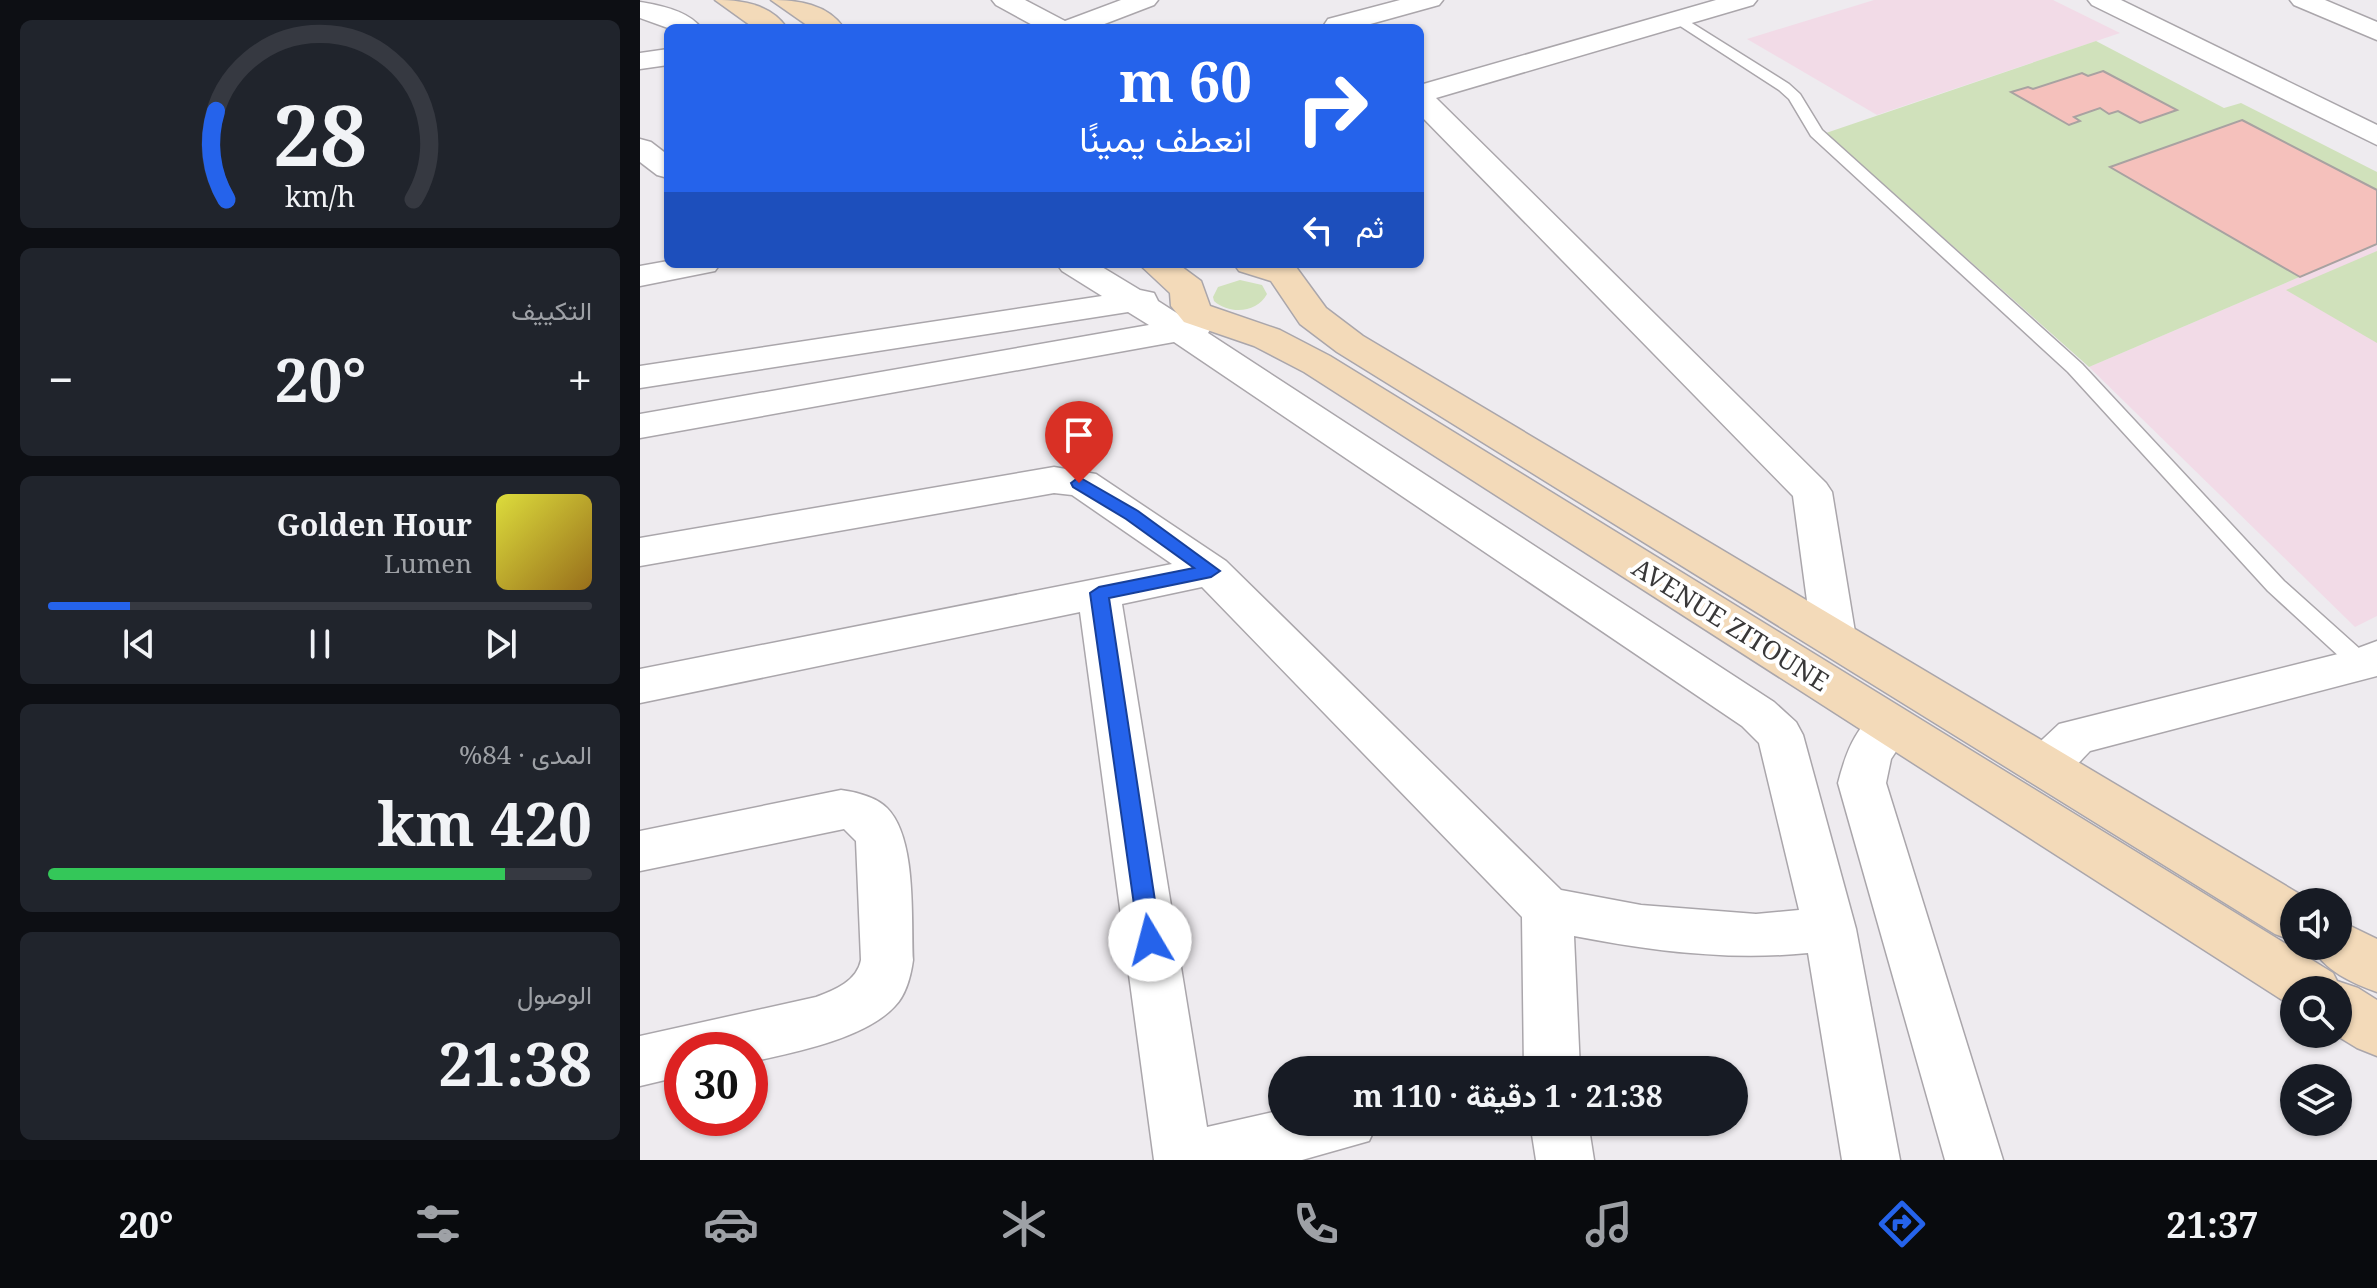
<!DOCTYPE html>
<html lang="ar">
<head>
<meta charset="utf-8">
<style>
  :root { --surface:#171b24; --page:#20242c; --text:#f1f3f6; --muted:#9ea1a6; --line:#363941; --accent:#2563eb }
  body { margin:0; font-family:"Noto Serif",Vazirmatn,serif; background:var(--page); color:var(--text); direction:rtl; height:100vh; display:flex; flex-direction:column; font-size:30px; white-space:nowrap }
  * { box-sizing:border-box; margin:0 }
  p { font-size:26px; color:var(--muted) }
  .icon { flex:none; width:44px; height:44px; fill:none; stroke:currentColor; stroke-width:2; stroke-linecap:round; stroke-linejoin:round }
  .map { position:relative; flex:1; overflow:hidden; direction:ltr }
  .sheet { display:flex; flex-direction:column; gap:20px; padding:20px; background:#0d0f14; width:640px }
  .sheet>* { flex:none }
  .banner { position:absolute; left:24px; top:24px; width:760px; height:244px; border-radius:12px; box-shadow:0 2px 6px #0004; direction:rtl; background:#2563eb; color:#fff; overflow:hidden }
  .tools { position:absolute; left:1640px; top:888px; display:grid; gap:16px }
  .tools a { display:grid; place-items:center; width:72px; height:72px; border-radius:50%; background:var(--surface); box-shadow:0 2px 6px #0004; font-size:40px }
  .speed { position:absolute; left:24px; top:1032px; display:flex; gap:16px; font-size:40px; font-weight:700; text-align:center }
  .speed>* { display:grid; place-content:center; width:104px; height:104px; border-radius:50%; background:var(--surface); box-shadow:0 2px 6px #0004; line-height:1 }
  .speed .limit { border:12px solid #d22; background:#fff; color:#111 }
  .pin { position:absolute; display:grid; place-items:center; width:68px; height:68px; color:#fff; margin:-82px -34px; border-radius:50% 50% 50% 0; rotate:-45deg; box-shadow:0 0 8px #0007 }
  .pin .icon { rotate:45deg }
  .me { position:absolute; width:88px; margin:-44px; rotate:352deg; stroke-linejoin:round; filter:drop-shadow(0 0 6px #0008) }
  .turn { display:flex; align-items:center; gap:28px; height:168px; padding:0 40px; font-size:36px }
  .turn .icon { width:104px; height:104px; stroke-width:2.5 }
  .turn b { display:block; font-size:56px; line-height:68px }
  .then { display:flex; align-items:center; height:76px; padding:0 40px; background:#0003; gap:16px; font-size:30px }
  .big { font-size:60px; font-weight:700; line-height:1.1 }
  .sheet .widget { flex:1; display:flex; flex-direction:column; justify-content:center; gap:12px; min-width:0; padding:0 28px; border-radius:12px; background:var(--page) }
  .sheet .dial { align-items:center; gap:0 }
  .dial svg { height:208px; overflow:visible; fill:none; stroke:var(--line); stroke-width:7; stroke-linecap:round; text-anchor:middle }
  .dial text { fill:var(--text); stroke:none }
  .song { display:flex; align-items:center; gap:24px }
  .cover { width:96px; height:96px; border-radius:12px; background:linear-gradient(135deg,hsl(60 70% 55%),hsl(40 70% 35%)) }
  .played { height:8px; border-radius:4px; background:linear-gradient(90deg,var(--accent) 15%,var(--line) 15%) }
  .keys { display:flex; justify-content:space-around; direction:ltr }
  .heat { display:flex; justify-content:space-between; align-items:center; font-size:44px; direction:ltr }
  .charge { height:12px; border-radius:6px; background:linear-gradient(90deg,#34c759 84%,var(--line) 0) }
  .trip { position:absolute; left:628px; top:1056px; width:480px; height:80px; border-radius:40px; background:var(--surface); box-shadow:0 2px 6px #0004; font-weight:700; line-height:80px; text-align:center; direction:rtl }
  .dock { display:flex; height:128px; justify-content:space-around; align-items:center; background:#090b0e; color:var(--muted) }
  .dock .icon { width:56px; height:56px }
  .dock .on { color:var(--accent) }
  .dock b { font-size:36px; color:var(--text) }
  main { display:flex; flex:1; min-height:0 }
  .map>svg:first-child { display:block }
  .education { fill:#f2dbe7 }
  .green { fill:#d0e1bb }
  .building { fill:#f5c1bc; stroke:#a8a2a1; stroke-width:2 }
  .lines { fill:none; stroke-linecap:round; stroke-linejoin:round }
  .service-casing { stroke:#aaa6ab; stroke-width:3 }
  .minor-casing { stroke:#aaa6ab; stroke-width:3 }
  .secondary-casing { stroke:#aaa6ab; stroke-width:3 }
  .service { fill:#fff; fill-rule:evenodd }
  .minor { fill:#fff; fill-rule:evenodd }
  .secondary { fill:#f3dab9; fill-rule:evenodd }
  .route { fill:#2563eb; stroke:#184099; stroke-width:2 }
  .labels { text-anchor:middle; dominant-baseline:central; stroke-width:8; stroke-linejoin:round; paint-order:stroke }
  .street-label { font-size:26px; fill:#393839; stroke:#fff }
</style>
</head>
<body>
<main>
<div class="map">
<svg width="1737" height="1160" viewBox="0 0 1737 1160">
  <rect width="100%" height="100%" fill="#eeebef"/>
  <g class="education">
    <polygon points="1234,0 1413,0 1480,33 1237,115 1107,39"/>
    <polygon points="1737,244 1737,616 1715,627 1449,367"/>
  </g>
  <g class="green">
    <polygon points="1456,41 1584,108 1601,103 1737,172 1737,244 1449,367 1186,133"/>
    <polygon points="1737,251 1737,343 1646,290"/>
    <path d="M600,280L622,285L627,294C617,313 590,315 574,301L573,297L578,287Z"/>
  </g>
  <g class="building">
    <polygon points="1463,71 1537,110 1500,123 1478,111 1469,114 1460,108 1434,117 1440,121 1429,125 1371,92 1388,87 1393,89 1442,73 1448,76"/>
    <polygon points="1602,120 1737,190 1737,244 1660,277 1470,167"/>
  </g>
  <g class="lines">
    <defs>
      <polygon id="service" points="1039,15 1149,84 1160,94 1182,130 1442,364 1644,581 1730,658 1734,664 1730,670 1722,673 1714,670 1628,591 1428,372 1171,136 1149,99 1139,90 1034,22 1034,16"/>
      <g id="minor">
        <polygon points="352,0 385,0 425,21 481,0 518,0 514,5 454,28 398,28 356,5"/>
        <polygon points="760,0 803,0 799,5 716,28 686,28 684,25 688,19"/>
        <polygon points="1076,0 1117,0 1113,5 796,98 1186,483 1192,492 1216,638 1209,649 1194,654 1179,649 1172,638 1153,496 780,115 780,85"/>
        <polygon points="1448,0 1481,0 1737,125 1737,145 1452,5"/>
        <polygon points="1650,0 1685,0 1737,22 1737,40 1654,5"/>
        <path d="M0,2C19,5 49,11 61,28H28L0,18Z"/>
        <polygon points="28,49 28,65 0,69 0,53"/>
        <polygon points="0,139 11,142 28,155 28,178 17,175 0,162"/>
        <polygon points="28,261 28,264 80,264 75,271 0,286 0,266"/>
        <path d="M417,264H457L500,290L514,293L518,301L546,319L566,321L571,328L568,333L1134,702L1156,722L1163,735L1216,929L1260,1160H1202L1168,953C1089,961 1012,951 934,936L940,1070H884L882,917L562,587L482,604L567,1127L642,1110V1122H738L729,1141L662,1160H514L440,612L0,703V669L532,564L432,495L414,493L0,566V538L414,467L456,474L586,561L921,890L1001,905L1116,914L1159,910L1119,743L1102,726L534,342L0,438V414L509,325L488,312L0,388V366L462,296L422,271Z"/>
        <path d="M1737,641V676L1450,751C1429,772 1420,790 1387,780L1380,767L1387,754L1419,724L1710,651Z"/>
        <path d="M1251,706L1267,712L1274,724L1251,759L1246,783L1363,1160H1305L1198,783C1206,752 1218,717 1251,706Z"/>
        <path d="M201,790C216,792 236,797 247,808C277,838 271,919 273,960C271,975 266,995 255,1006C225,1039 152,1053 110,1062V1050H42V1076L0,1086V1036L176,997C195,990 217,981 221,960L216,841L204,829L0,871V831Z"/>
        <polygon points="890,1122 948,1122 954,1160 896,1160"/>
      </g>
      <g id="secondary">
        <path d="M75,0C102,0 130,4 147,28H114Z"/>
        <path d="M131,0C158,0 187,4 204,28H171Z"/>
        <polygon points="499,264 538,264 561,281 570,306 640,330 690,356 1693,973 1697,981 1718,988 1737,1000 1737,1056 1717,1048 1694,1034 1698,1034 1698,990 1654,990 1653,1007 664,372 614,346 544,322 531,306 530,293"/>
        <polygon points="594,264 656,267 686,308 723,336 1673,902 1654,902 1654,941 1635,934 697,352 660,324 631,281 599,271"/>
        <path d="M1698,920L1737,939V992C1712,983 1683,970 1672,946H1698Z"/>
      </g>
    </defs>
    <use href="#service" class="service-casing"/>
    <use href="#minor" class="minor-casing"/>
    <use href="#secondary" class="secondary-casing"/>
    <use href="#service" class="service"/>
    <use href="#minor" class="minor"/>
    <use href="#secondary" class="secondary"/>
  </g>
  <polygon class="route" points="439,477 498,511 580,571 571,577 469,598 521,940 518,946 510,949 502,946 499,940 450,593 459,587 554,568 486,519 433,487 431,483"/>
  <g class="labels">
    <g class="street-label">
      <text transform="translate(1091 624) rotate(32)">AVENUE ZITOUNE</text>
    </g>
  </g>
</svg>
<div class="tools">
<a><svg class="icon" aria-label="sound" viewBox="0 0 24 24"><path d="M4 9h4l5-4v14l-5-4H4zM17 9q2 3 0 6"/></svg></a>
<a><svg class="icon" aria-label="search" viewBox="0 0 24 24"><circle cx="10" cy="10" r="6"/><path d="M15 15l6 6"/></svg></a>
<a><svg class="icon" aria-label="layers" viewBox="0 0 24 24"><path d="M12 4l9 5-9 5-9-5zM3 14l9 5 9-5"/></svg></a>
</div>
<div class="speed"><div class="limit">30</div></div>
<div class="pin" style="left:439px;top:483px;background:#d93025"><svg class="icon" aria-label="arrive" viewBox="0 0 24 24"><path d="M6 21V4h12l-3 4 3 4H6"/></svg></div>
<svg class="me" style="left:510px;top:940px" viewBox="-20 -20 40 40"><circle r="19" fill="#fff"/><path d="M0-13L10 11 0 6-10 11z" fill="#2563eb"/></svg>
<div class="trip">21:38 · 1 دقيقة · 110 m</div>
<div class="banner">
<div class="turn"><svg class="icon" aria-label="right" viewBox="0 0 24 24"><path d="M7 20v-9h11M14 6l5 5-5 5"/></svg><div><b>60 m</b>انعطف يمينًا</div></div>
<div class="then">ثم<svg class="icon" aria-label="left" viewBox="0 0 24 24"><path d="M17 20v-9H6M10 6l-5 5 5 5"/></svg></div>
</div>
</div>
<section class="sheet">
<div class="widget dial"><svg viewBox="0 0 100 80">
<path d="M14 69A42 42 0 1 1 86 69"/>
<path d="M14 69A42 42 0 0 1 10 35" stroke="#2563eb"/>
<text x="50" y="56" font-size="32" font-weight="700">28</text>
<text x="50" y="72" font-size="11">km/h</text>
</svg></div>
<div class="widget"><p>التكييف</p>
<div class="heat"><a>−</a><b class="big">20°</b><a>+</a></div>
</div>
<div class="widget">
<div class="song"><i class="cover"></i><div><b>Golden Hour</b><p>Lumen</p></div></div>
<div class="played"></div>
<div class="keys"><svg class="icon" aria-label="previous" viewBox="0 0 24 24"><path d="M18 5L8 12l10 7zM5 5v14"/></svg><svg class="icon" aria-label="pause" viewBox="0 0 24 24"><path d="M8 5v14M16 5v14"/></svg><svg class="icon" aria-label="next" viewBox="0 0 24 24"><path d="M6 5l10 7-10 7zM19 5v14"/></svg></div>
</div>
<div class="widget"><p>المدى · 84%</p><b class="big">420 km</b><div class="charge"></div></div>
<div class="widget"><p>الوصول</p><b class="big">21:38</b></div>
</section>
</main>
<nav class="dock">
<b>21:37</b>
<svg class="icon on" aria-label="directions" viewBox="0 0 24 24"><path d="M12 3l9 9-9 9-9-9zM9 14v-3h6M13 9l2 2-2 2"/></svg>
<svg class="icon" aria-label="music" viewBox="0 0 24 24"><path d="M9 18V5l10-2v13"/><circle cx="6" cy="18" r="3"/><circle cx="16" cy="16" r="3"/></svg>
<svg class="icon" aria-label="phone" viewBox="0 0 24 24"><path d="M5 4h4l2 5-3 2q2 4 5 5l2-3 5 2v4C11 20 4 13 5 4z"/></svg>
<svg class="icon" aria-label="climate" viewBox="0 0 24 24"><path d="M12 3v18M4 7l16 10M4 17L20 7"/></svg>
<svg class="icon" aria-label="car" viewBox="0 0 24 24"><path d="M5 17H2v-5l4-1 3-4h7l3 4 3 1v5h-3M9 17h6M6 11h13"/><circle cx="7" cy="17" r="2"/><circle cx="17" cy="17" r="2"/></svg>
<svg class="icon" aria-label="filters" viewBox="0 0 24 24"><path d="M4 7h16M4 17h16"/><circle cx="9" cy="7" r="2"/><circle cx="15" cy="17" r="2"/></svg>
<b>20°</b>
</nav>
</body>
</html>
